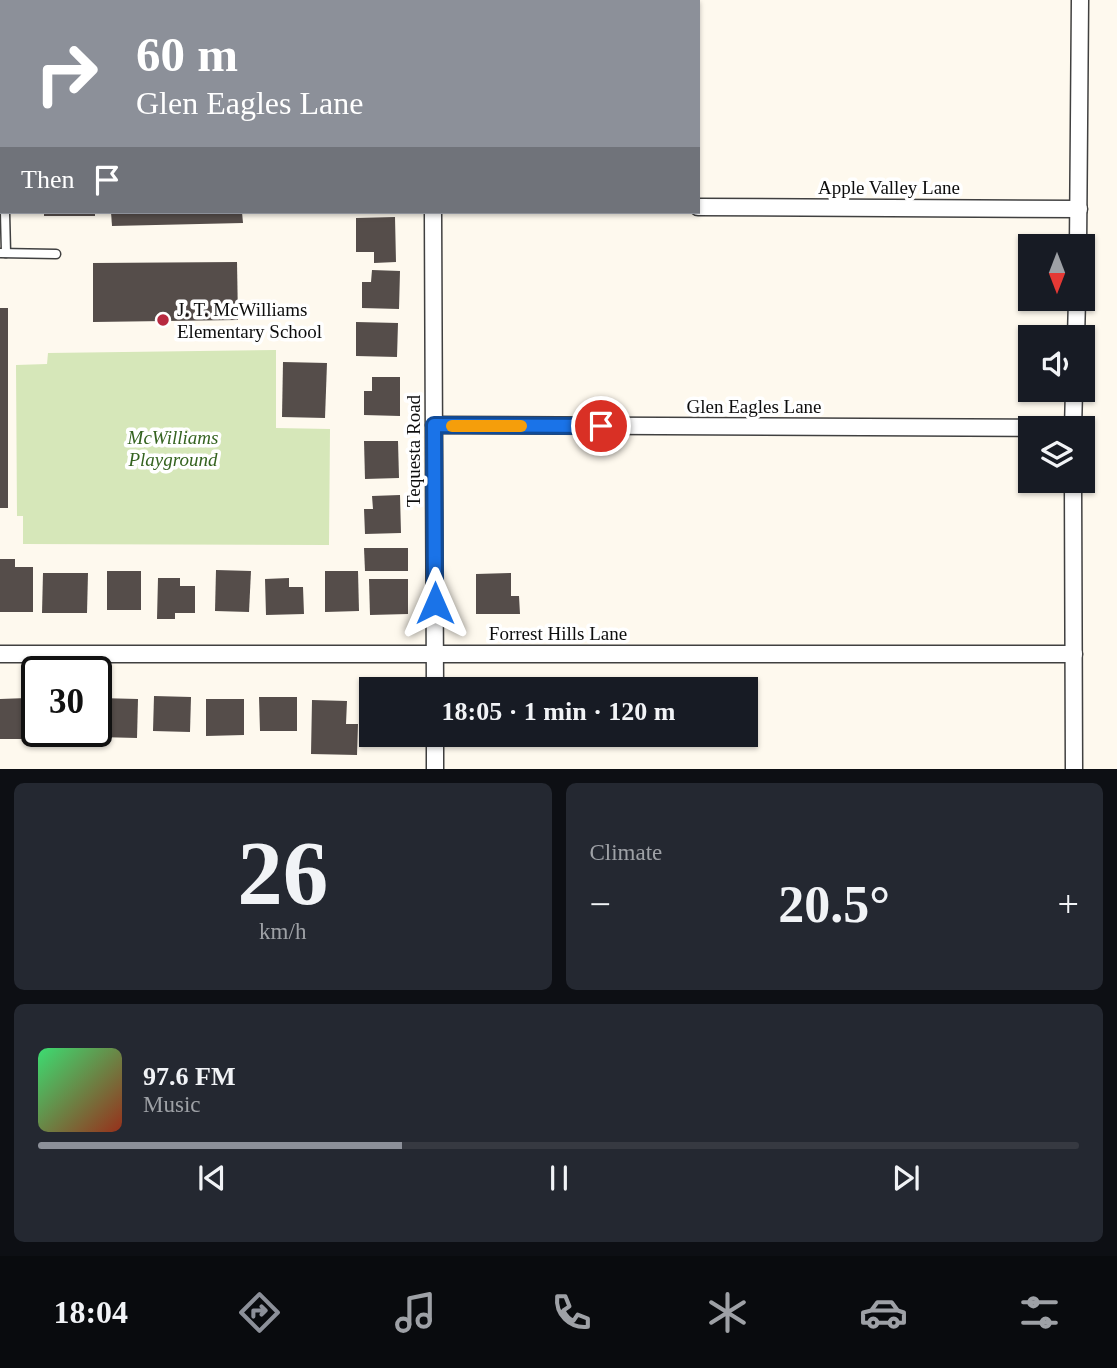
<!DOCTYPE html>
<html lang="en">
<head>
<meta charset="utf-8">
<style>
  :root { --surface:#171b24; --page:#242831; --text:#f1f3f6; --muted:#9ea1a6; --line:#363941; --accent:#8c9099 }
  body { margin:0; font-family:Georgia,serif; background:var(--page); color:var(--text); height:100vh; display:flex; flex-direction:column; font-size:26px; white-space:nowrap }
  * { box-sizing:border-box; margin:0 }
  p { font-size:23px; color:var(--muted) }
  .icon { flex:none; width:38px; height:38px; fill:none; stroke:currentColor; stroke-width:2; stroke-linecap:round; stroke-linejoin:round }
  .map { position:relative; height:769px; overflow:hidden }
  .drawer { display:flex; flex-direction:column; gap:14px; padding:14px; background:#0d0f14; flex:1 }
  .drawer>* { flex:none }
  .guide { position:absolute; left:0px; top:0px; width:700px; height:214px; box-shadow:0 2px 5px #0004; background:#8c9099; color:#fff; overflow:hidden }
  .needle { width:46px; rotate:180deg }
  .tools { position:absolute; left:1018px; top:234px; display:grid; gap:14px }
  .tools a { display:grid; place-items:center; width:77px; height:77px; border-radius:0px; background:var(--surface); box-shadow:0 2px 5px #0004; font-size:35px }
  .speed { position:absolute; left:21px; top:656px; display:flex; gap:14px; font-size:35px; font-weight:700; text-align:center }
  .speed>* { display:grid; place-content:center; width:91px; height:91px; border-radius:50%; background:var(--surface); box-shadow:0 2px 5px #0004; line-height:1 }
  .speed .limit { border:4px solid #111; border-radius:10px; background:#fff; color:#111 }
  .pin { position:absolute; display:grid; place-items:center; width:60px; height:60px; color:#fff; margin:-30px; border:4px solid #fff; border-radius:50%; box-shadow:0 2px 7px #0007 }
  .me { position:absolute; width:77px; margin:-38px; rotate:0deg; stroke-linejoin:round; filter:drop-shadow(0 0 5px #0008) }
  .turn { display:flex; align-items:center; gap:24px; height:147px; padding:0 21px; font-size:32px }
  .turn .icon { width:91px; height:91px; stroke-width:2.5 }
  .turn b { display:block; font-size:49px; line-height:60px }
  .then { display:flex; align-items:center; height:66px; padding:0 21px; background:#0003; gap:14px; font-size:26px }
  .big { font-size:52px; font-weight:800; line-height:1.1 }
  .drawer .widget { flex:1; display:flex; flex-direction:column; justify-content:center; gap:10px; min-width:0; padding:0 24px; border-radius:10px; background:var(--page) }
  .drawer .dial { align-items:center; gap:0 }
  .dial b { font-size:91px; line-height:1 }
  .song { display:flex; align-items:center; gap:21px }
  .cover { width:84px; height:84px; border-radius:10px; background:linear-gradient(135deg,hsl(140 70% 55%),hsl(10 70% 35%)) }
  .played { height:7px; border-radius:4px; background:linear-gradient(90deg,var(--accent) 35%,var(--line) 35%) }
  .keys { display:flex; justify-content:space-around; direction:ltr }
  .heat { display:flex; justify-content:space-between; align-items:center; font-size:38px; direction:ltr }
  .drawer .tiles { flex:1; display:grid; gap:14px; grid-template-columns:1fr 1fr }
  .widget:last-child { grid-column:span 2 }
  .trip { position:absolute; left:359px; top:677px; width:399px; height:70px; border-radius:0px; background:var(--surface); box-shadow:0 2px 5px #0004; font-weight:800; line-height:70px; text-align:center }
  .tab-bar { display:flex; height:112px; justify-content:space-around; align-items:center; background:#090b0e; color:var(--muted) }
  .tab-bar .icon { width:49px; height:49px }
  .tab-bar .on { color:var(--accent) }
  .tab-bar b { font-size:32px; color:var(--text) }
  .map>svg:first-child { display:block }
  .green { fill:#d6e7b9 }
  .building { fill:#554d4a }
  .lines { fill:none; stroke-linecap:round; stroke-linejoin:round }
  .service-casing { stroke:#404040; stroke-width:11 }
  .minor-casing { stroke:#404040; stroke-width:19 }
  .service { stroke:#fff; stroke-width:8 }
  .minor { stroke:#fff; stroke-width:16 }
  .route-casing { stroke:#114b97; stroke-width:18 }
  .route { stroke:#1a73e8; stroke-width:12 }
  .slow { stroke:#f59e0b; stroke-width:12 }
  .poi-dot { fill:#b82a40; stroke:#fff; stroke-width:2.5 }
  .labels { text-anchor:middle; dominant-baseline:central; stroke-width:7; stroke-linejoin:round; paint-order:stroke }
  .street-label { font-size:19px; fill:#0d0d0d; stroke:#fff }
  .poi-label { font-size:19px; fill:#0d0d0d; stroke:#fff; text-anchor:start }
  .park-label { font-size:19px; font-style:italic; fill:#356320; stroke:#fff }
</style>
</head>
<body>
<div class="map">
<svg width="1117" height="770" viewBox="0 0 1117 770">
  <rect width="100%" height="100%" fill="#fef9ee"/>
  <polygon class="green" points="276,350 276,428 330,429 329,545 23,544 23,516 17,516 16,365 47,364 48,353"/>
  <g class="building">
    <rect x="44" y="212" width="51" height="4"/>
    <polygon points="111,212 242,212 243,223 112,226"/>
    <polygon points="395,217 396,262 374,263 374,252 356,252 356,218"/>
    <polygon points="237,262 238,320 93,322 93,263"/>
    <polygon points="372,270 400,271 399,309 362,308 362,282 371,282"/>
    <rect x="0" y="308" width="8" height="200"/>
    <polygon points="356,322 398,323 397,357 356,356"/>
    <polygon points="283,362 327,363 325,418 282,417"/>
    <polygon points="372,377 400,377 400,416 364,415 364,391 372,391"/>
    <polygon points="364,441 398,441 399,478 365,479"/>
    <polygon points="400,495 401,533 365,534 364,509 373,509 372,496"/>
    <polygon points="364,548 408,548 408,571 365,571"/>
    <polygon points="0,559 15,559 15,567 33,567 33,612 0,612"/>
    <polygon points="216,570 251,571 249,612 215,611"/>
    <rect x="107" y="571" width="34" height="39"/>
    <polygon points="325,571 358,571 359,611 325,612"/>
    <polygon points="43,573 88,573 87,613 42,613"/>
    <polygon points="511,573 511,596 519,596 520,614 476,614 476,574"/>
    <polygon points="158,578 180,578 180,586 195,586 195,613 175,613 175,619 157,619"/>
    <polygon points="289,578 289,587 303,587 304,614 266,615 265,579"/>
    <polygon points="369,579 408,579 408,614 370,615"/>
    <polygon points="154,696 191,697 190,732 153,731"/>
    <polygon points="259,697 297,697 297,731 260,731"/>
    <polygon points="27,698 28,739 0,739 0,699"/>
    <polygon points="99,698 138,699 137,738 99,737"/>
    <polygon points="206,699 244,699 244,735 206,736"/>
    <polygon points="312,700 347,701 346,724 358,724 357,755 311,754"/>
    <polygon points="371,705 371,735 409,735 410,738 364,738 363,706"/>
    <polygon points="46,732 92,732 92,735 46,737"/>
  </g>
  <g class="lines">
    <defs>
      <g id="service">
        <polyline points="0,30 2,101"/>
        <polyline points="5,212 6,253"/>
        <polyline points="0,253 56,254"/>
      </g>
      <g id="minor">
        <polyline points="456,2 457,0"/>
        <polyline points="698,207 1079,209"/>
        <polyline points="433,212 435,690"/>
        <polyline points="1078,247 1080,0"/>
        <polyline points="1076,338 1077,299"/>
        <polyline points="434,425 1073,428"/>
        <polyline points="1073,429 1074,390"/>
        <polyline points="1073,481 1074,770"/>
        <polyline points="0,654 1074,654"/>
        <polyline points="435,735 435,770"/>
      </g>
    </defs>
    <use href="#service" class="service-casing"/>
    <use href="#minor" class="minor-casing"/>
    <use href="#service" class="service"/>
    <use href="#minor" class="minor"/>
  </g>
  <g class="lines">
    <defs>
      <polyline id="route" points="435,603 434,425 601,426"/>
    </defs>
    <use href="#route" class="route-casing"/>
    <use href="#route" class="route"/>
    <polyline class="slow" points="452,426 521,426"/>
  </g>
  <circle class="poi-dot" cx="163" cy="320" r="7"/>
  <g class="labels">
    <g class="street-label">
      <text x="889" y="187">Apple Valley Lane</text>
      <text x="754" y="406">Glen Eagles Lane</text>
      <text transform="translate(413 451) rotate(-90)">Tequesta Road</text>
      <text x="558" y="633">Forrest Hills Lane</text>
    </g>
    <g class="poi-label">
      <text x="177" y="309">J. T. McWilliams<tspan x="177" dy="22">Elementary School</tspan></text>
    </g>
    <g class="park-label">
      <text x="173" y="437">McWilliams<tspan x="173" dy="22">Playground</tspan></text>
    </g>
  </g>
</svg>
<div class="tools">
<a><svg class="needle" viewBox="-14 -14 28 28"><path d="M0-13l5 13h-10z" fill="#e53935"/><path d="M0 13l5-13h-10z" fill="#9ea1a6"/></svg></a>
<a><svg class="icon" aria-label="sound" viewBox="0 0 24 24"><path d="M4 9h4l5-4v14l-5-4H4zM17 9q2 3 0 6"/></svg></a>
<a><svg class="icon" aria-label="layers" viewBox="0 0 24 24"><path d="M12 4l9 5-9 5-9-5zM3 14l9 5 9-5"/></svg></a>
</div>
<div class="speed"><div class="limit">30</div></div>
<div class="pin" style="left:601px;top:426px;background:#d93025"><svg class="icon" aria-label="arrive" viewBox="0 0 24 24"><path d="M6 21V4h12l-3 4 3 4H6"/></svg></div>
<svg class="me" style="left:435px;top:603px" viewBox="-20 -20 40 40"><path d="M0-17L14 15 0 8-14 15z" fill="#1a73e8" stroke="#fff" stroke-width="4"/></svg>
<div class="trip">18:05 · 1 min · 120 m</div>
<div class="guide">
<div class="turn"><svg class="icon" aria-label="right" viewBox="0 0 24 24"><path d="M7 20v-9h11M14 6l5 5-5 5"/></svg><div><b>60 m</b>Glen Eagles Lane</div></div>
<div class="then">Then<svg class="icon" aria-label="arrive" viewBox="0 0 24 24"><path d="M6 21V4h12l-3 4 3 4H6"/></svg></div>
</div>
</div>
<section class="drawer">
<div class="tiles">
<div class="widget dial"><b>26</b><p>km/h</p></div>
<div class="widget"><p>Climate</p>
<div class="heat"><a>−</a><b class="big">20.5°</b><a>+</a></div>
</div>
<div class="widget">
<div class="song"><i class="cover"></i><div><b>97.6 FM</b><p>Music</p></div></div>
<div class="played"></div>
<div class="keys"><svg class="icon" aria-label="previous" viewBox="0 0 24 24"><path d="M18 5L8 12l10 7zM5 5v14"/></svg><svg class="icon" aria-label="pause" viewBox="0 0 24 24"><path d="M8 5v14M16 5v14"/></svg><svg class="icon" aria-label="next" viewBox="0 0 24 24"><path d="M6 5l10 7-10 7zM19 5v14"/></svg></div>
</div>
</div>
</section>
<nav class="tab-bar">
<b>18:04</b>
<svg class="icon on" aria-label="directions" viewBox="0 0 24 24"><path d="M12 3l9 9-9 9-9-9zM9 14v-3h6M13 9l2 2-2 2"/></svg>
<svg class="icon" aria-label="music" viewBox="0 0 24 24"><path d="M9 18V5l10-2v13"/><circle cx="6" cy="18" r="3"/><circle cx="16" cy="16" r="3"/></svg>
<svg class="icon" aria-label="phone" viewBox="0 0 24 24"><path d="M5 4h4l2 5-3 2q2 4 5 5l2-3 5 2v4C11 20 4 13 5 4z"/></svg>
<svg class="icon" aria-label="climate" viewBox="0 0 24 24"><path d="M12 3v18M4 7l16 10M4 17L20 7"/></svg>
<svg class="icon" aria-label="car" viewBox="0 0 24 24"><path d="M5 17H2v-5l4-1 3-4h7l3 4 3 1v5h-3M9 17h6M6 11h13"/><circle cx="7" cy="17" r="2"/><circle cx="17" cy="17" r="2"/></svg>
<svg class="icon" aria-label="filters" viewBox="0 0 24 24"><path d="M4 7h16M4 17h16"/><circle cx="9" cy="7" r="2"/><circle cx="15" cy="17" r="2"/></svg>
</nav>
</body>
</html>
